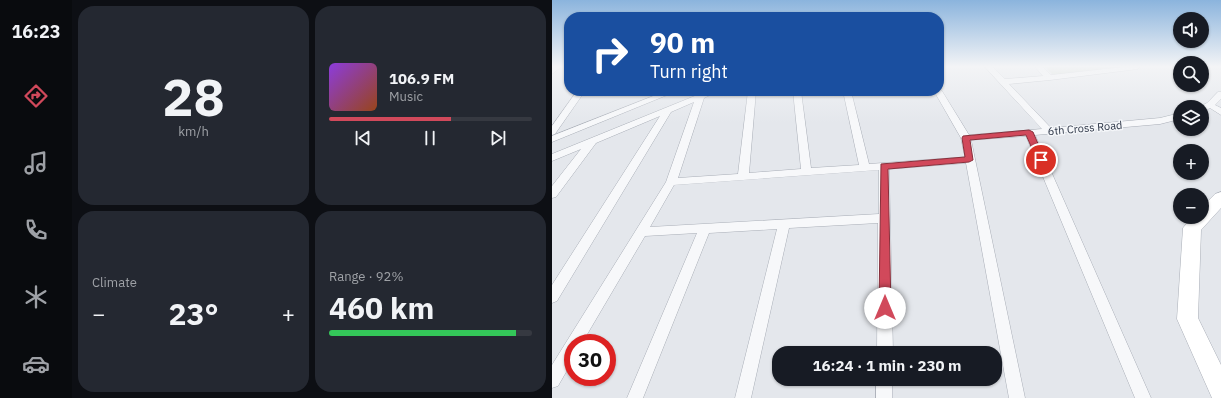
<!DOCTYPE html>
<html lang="en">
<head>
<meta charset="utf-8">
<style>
  :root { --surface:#171b24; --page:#242831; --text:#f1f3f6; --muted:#9ea1a6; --line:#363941; --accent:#d1495b }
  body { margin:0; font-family:"IBM Plex Sans",sans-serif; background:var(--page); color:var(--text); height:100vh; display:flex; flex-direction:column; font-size:15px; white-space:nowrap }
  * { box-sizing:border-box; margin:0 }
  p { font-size:13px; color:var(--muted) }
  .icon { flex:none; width:22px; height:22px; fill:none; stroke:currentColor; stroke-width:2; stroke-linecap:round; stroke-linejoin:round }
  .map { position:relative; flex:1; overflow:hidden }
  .drawer { display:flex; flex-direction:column; gap:6px; padding:6px; background:#0d0f14; width:480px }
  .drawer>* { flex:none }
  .guide { position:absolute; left:12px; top:12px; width:380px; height:84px; border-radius:16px; box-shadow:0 1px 3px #0004; background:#1a4fa0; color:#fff; overflow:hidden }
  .controls { position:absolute; left:621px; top:12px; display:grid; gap:8px }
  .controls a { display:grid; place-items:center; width:36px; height:36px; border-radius:50%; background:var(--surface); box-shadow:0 1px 3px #0004; font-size:20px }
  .speed { position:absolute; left:12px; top:334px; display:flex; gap:8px; font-size:20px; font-weight:700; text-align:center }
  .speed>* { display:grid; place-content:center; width:52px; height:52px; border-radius:50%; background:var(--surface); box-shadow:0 1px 3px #0004; line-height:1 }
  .speed .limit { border:6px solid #d22; background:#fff; color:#111 }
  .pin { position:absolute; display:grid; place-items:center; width:34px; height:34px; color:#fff; margin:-17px; border:2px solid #fff; border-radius:50%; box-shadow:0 1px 4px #0007 }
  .me { position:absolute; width:44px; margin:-22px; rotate:0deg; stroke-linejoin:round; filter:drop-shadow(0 0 3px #0008) }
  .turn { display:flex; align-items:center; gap:14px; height:84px; padding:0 20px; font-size:18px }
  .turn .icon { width:52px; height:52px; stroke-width:2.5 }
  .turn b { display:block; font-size:28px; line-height:34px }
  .big { font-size:30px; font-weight:800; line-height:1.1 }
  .drawer .tile { flex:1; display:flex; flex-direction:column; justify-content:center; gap:6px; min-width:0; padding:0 14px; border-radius:16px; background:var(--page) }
  .drawer .dial { align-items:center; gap:0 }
  .dial b { font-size:52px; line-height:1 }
  .song { display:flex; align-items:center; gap:12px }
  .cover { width:48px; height:48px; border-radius:6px; background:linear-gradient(135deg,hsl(270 70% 55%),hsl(20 70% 35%)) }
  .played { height:4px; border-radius:2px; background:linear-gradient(90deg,var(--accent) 60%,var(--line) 60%) }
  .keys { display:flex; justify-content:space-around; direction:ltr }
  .heat { display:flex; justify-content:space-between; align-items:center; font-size:22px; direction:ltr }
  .charge { height:6px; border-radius:3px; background:linear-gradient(90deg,#34c759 92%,var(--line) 0) }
  .drawer .tiles { flex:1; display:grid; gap:6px; grid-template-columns:repeat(2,1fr) }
  .trip { position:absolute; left:220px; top:346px; width:230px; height:40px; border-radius:16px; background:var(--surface); box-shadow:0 1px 3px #0004; font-weight:800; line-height:40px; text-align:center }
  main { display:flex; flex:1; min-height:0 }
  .tabs { display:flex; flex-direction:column; width:72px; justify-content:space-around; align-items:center; background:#090b0e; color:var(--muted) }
  .tabs .icon { width:28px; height:28px }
  .tabs .active { color:var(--accent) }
  .tabs b { font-size:18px; color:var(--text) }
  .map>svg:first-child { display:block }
  .green { fill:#c9d6c5 }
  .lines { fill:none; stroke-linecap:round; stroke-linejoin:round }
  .street-casing { stroke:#a9aeb7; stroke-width:1 }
  .secondary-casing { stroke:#a9aeb7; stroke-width:1 }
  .street { fill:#f7f8fa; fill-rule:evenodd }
  .secondary { fill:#fff; fill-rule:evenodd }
  .route { fill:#d1495b; stroke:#882f3b }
  .labels { text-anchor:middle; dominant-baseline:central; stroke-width:3; stroke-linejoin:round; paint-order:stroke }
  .street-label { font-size:11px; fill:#2b3445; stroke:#f4f6f9 }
</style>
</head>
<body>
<main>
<nav class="tabs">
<b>16:23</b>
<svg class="icon active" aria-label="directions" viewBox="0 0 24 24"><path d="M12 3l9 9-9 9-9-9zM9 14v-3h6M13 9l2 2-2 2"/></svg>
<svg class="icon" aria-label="music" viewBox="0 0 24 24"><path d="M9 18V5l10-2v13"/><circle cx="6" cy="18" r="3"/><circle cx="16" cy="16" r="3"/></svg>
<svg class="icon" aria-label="phone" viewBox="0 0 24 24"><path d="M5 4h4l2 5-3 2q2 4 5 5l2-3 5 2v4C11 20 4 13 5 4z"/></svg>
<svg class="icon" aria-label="climate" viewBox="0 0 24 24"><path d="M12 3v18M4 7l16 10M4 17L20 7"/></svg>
<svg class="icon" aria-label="car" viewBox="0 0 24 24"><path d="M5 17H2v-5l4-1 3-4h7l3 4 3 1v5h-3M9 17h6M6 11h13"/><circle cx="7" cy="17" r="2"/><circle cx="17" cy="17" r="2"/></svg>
</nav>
<section class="drawer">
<div class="tiles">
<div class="tile dial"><b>28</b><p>km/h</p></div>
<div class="tile">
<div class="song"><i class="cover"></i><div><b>106.9 FM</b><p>Music</p></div></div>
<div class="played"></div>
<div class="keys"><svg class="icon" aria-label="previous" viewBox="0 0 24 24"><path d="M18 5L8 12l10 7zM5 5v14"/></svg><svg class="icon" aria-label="pause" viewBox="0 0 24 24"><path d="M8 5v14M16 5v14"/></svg><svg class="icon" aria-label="next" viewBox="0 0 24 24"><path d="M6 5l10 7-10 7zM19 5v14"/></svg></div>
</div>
<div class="tile"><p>Climate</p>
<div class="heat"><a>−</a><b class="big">23°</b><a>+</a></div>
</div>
<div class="tile"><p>Range · 92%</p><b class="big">460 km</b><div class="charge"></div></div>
</div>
</section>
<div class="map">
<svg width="669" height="398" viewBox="0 0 669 398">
  <rect width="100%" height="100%" fill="#e4e7ec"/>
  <polygon class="green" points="493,67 566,67 501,75"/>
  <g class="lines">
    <defs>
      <g id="street">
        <polygon points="1,67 9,67 0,74"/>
        <path d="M433,67H441L453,79L491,76L483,67H491L499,75L571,67H587L586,69L498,80L457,84L499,128L608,118L628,113V119L608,124L483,135L599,398H583L474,136L419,140L473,398H457L414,163L337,169L341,353H325L326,223L237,228L199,398H183L225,229L157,233L91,398H75L145,233L93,236L30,343H21V360L6,386L0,388V365L114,182L142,102L119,112L5,301L0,303V285L108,116L44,143L4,197L0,198V186L29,149L0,161V154L155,91H166L152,98L126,178L186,174L196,91H204L197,173L249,169L241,91H249L259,168L307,165L291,91H299L317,164L413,157L409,138L382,91H387V89L390,91L417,135L490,129ZM327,170V214L98,227L122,185Z"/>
        <polygon points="25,91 33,91 3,134 0,135 0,126"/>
        <polygon points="114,91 125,91 0,142 0,136"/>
        <polygon points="666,92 669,92 669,99 663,105 669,108 669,115 658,108 650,112 650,107 647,107 655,103"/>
        <rect x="324" y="379" width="16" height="19"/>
      </g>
      <polygon id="secondary" points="669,192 669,208 649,230 646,318 669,365 669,398 660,398 625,319 631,228 640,217 650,217 650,207 663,194"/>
    </defs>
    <use href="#street" class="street-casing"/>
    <use href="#secondary" class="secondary-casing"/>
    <use href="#street" class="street"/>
    <use href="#secondary" class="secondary"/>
  </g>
  <linearGradient id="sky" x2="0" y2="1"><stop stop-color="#8bb4dd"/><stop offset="0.54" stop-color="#f3f4f6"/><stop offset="1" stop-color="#f3f4f6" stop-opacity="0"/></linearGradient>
  <rect width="669" height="123" fill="url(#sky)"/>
  <polygon class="route" points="477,130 481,132 493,160 492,162 486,162 474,135 418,140 421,160 417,162 336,169 339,308 337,312 333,313 329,312 327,308 329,164 413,157 410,138 411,136"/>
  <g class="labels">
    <g class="street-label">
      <text transform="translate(533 128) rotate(-5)">6th Cross Road</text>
    </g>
  </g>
</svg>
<div class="controls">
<a><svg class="icon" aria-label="sound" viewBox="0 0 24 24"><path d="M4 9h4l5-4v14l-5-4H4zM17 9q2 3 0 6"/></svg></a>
<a><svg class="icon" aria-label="search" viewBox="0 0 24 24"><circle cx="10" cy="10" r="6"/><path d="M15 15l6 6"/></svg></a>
<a><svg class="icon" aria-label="layers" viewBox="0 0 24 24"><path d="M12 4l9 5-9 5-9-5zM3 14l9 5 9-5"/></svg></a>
<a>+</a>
<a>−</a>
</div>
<div class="speed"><div class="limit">30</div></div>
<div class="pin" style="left:489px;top:160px;background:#d93025"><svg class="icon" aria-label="arrive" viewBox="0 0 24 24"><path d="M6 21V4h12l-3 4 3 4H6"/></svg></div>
<svg class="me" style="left:333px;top:308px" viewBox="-20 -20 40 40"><circle r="19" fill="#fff"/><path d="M0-13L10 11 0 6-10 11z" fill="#d1495b"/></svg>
<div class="trip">16:24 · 1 min · 230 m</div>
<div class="guide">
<div class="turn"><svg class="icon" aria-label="right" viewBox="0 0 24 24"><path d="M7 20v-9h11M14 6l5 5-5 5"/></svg><div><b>90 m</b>Turn right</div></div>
</div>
</div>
</main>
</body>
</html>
